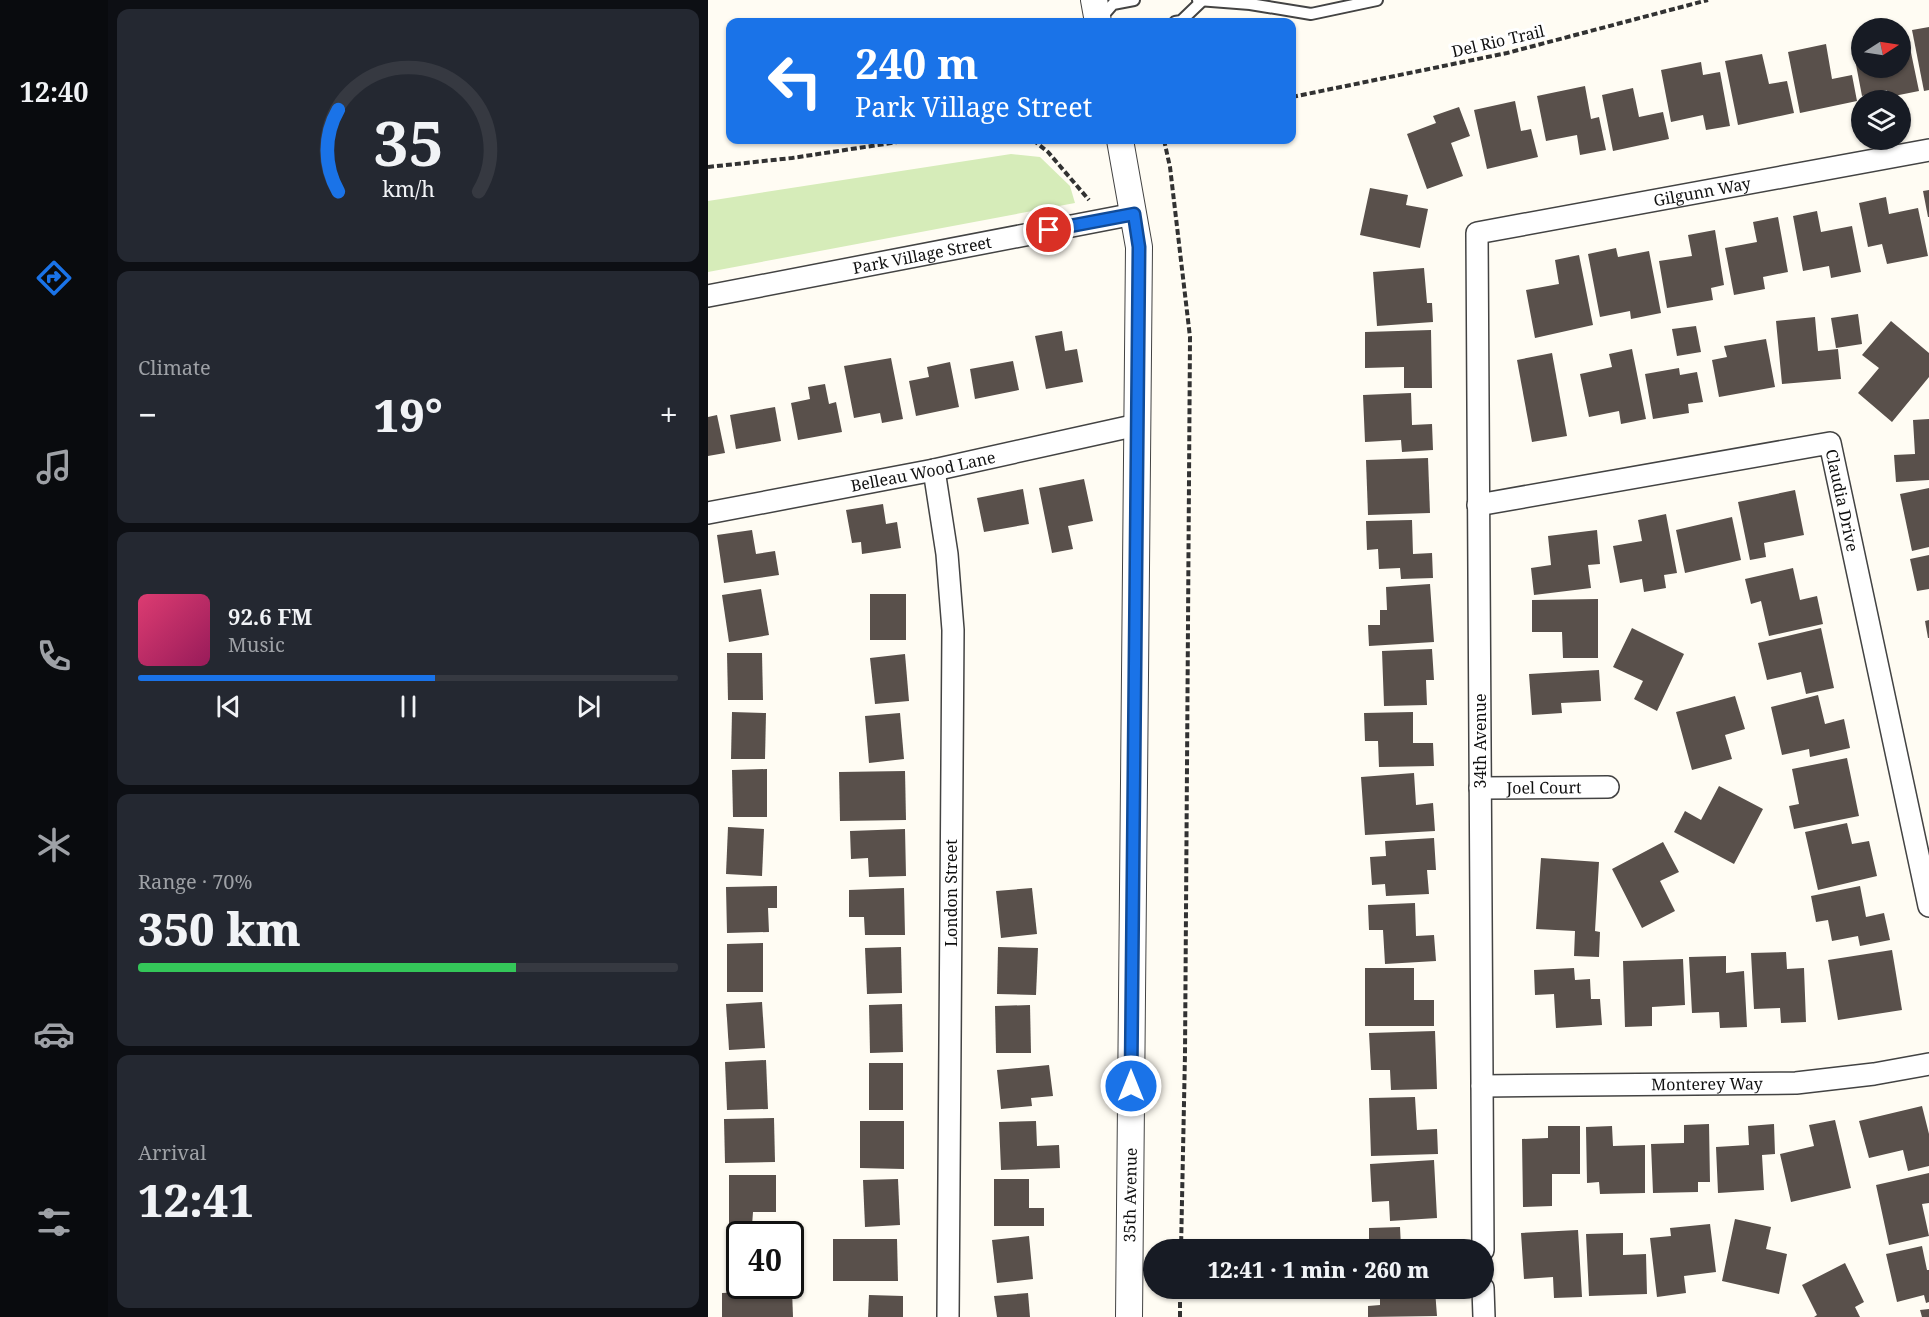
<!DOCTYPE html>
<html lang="en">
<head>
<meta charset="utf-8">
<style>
  :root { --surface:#171b24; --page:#242831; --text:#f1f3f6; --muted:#9ea1a6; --line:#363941; --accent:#1a73e8 }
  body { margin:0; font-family:"Noto Serif",serif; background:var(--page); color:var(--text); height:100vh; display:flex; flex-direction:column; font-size:22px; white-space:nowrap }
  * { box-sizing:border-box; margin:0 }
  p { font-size:20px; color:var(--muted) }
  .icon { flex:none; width:33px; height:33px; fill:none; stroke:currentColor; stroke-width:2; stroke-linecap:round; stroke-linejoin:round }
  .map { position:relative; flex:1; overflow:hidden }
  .side { display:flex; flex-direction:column; gap:9px; padding:9px; background:#0d0f14; width:600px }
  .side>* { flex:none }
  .hud { position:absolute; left:18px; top:18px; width:570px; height:126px; border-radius:12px; box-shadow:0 2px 4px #0004; background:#1a73e8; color:#fff; overflow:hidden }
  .needle { width:39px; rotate:78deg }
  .controls { position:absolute; left:1143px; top:18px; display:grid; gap:12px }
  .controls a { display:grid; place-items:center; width:60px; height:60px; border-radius:50%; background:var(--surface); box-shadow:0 2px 4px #0004; font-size:30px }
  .speed { position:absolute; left:18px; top:1221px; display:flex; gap:12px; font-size:30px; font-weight:700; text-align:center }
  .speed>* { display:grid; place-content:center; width:78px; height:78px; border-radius:50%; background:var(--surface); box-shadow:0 2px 4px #0004; line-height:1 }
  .speed .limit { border:3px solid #111; border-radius:9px; background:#fff; color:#111 }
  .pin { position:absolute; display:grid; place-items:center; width:51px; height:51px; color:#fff; margin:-26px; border:3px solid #fff; border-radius:50%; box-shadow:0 2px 6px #0007 }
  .me { position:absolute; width:66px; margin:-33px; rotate:0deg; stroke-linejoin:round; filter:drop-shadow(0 0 4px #0008) }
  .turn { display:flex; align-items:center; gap:21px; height:126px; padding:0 30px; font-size:27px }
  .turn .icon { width:78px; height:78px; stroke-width:2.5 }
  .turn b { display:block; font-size:42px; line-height:51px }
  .big { font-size:45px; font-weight:800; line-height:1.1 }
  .side .card { flex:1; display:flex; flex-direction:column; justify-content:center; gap:9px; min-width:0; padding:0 21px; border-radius:12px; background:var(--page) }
  .side .dial { align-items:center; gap:0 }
  .dial svg { height:156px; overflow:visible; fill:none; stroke:var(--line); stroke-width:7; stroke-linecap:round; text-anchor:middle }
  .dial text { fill:var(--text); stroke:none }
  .song { display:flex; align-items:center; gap:18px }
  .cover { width:72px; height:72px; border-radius:9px; background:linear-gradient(135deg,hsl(340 70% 55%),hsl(330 70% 35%)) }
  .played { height:6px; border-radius:3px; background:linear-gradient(90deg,var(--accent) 55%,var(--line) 55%) }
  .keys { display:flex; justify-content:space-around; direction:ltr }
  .heat { display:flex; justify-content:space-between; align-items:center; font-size:33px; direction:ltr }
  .charge { height:9px; border-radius:4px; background:linear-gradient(90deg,#34c759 70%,var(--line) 0) }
  .trip { position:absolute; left:435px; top:1239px; width:351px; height:60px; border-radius:30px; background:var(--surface); box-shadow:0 2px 4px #0004; font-weight:800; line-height:60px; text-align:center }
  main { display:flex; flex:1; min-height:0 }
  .menu { display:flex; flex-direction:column; width:108px; justify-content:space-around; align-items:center; background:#090b0e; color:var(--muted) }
  .menu .icon { width:42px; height:42px }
  .menu .current { color:var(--accent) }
  .menu b { font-size:27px; color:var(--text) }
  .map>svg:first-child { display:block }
  .green { fill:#d6ecb9 }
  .building { fill:#59504b }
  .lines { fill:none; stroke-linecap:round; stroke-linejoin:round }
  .service-casing { stroke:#434343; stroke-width:14 }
  .minor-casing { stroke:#434343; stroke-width:24 }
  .tertiary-casing { stroke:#434343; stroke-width:28 }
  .path { stroke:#323232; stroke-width:4; stroke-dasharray:6 3; stroke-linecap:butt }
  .service { stroke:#fff; stroke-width:10 }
  .minor { stroke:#fff; stroke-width:21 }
  .tertiary { stroke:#fff; stroke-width:26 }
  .route-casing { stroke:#114b97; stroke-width:15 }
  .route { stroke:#1a73e8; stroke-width:10 }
  .labels { text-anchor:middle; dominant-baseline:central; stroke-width:6; stroke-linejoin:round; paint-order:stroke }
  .street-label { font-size:16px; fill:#101010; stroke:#fff }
</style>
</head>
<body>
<main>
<nav class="menu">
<b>12:40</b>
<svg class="icon current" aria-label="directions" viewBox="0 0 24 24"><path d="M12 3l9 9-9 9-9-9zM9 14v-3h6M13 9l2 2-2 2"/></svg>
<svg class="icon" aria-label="music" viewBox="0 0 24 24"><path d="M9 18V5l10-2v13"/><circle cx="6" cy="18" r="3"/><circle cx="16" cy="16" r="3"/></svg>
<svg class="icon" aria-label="phone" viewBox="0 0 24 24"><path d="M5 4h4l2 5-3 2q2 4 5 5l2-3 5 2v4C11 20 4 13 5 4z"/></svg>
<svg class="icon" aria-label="climate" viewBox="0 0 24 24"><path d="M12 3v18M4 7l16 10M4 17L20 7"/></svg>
<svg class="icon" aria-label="car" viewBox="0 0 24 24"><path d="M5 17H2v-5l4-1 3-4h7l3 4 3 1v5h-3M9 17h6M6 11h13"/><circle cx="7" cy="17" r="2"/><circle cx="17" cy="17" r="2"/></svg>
<svg class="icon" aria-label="filters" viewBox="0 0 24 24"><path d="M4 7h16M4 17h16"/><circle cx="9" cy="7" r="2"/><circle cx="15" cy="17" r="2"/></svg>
</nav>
<section class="side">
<div class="card dial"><svg viewBox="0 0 100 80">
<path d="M14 69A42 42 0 1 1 86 69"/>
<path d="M14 69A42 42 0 0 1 14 27" stroke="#1a73e8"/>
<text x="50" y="56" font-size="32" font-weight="700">35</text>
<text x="50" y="72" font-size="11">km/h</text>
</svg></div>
<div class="card"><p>Climate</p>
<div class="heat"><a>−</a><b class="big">19°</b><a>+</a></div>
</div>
<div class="card">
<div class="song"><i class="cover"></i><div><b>92.6 FM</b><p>Music</p></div></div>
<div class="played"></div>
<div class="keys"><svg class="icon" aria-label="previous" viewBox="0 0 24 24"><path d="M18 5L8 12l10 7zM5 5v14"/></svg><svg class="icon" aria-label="pause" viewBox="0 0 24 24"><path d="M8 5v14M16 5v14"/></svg><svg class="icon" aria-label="next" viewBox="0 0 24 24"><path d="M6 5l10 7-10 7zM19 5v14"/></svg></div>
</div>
<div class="card"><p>Range · 70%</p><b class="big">350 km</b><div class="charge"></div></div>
<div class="card"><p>Arrival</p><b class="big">12:41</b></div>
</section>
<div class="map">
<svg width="1221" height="1317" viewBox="0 0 1221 1317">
  <rect width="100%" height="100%" fill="#fffcf3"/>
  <polygon class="green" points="303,154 332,157 362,186 367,203 0,272 0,201"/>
  <g class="building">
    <polygon points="1221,27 1221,90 1216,91 1204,30"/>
    <polygon points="1201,43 1211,91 1181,97 1179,90 1154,96 1146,54 1154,52 1154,68 1192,68 1192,44"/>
    <polygon points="1118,44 1124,79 1144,75 1149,101 1092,113 1080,52"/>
    <polygon points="1054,54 1061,84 1079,81 1086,113 1030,125 1017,61"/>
    <polygon points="993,62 995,75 1012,72 1022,126 998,130 995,115 963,122 953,70"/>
    <polygon points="877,86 883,119 891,117 898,150 872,155 869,135 838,141 829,96"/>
    <polygon points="925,88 931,117 955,112 961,139 905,151 894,95"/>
    <polygon points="807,101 813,131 823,129 830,157 779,169 766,110"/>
    <polygon points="751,107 762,136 743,143 755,176 719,189 699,134 728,123 725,116"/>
    <polygon points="662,188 700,195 698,205 720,209 712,248 652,235"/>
    <polygon points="1221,190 1221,217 1220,217 1215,191"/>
    <polygon points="1178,197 1181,214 1210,208 1220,256 1179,264 1174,244 1160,247 1151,203"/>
    <polygon points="1109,211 1113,232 1144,226 1153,272 1123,278 1121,266 1095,271 1085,216"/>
    <polygon points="1070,217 1080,272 1055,277 1057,289 1026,295 1017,248 1049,242 1045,222"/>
    <polygon points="1007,230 1016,285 1003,288 1005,300 959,308 951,261 984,256 980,235"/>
    <polygon points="908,248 910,257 941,251 953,313 923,319 922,311 892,317 880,254"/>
    <polygon points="871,255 885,325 827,338 818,290 851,284 847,260"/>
    <polygon points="716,268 719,303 724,303 725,322 669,326 665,272"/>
    <polygon points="1150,314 1154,344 1128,348 1123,318"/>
    <polygon points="1107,317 1110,351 1130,349 1133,379 1074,384 1068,321"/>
    <polygon points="1183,321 1221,353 1221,377 1184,422 1150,393 1171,368 1154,355"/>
    <polygon points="988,326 993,352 969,356 964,329"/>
    <polygon points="723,330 724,388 696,388 696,367 657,368 657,332"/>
    <polygon points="354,331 357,351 369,349 375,382 338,389 327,336"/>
    <polygon points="1058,339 1067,387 1011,397 1004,360 1019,357 1016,346"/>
    <polygon points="924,349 938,419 913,424 911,411 881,417 872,374 904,367 901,354"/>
    <polygon points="844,353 859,436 824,442 809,360"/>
    <polygon points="183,358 195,419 174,423 172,413 146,418 136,366"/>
    <polygon points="305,361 311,390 267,399 262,369"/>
    <polygon points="242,362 251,407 208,416 201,381 221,377 219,367"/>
    <polygon points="971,368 972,375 989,372 995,402 980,404 981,413 945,419 937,374"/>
    <polygon points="117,384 121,404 128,402 134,432 90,440 83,403 102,399 100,387"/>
    <polygon points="703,393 704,425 724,424 725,450 694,452 693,440 657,442 655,395"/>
    <polygon points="67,407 73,441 28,449 22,415"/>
    <polygon points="9,415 17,453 0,456 0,417"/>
    <polygon points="1221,419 1221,480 1188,482 1186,455 1207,454 1205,420"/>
    <polygon points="720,458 722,513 660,515 658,460"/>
    <polygon points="376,479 385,521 360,526 365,549 344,553 331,488"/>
    <polygon points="1221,488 1221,547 1204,551 1192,494"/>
    <polygon points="315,489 321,524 276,532 269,498"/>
    <polygon points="1087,490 1096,535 1056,543 1058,557 1042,560 1030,502"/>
    <polygon points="175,504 178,524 189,522 193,548 154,554 153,542 144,543 138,510"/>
    <polygon points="958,514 969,573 956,575 958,588 936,592 934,579 912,583 905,546 934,541 930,520"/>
    <polygon points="1024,517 1033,560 977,573 968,530"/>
    <polygon points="704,520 705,554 724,553 725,578 693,579 692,568 671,569 670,549 659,550 658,521"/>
    <polygon points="44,530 48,554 67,551 71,575 16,583 9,535"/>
    <polygon points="889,530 892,564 880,565 883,588 826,595 823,568 843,565 840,536"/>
    <polygon points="1221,555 1221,589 1209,591 1202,559"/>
    <polygon points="1085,568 1092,600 1109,596 1115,624 1061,636 1053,601 1043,604 1037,579"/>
    <polygon points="722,584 726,642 661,646 660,625 672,625 672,610 679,610 678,587"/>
    <polygon points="53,589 61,635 21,642 14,595"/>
    <rect x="162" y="594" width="36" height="46"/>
    <polygon points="890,599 890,658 855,658 854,632 824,632 824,600"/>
    <polygon points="1221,620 1221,638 1220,638 1217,621"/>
    <polygon points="924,628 976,654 949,711 926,699 935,681 905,667"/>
    <polygon points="1113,628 1126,688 1098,694 1093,672 1059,680 1050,643"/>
    <polygon points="724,649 726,680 718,680 719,705 676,706 674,651"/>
    <polygon points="19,653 54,653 55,700 20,700"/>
    <polygon points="197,654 201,701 167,704 162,658"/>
    <polygon points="891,670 893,701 853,703 854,713 824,715 821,674"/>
    <polygon points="1110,695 1117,724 1136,719 1142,748 1102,757 1101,749 1074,755 1063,707"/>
    <polygon points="1027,696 1037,729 1017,735 1024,759 984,770 968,712"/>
    <polygon points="24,712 58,713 57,759 23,759"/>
    <polygon points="705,712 705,743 725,743 726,766 671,767 670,741 657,741 656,713"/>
    <polygon points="192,713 196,759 161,763 157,716"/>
    <polygon points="1139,758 1151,816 1086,829 1081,806 1091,804 1084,769"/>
    <polygon points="59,769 59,817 25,817 24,770"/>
    <polygon points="197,771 198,820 132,821 131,772"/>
    <polygon points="706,773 708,805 725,803 727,831 657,835 653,777"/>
    <polygon points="1011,786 1055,809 1026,864 966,832 977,811 993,820"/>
    <polygon points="1139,823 1144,844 1161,841 1169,876 1110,890 1097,832"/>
    <polygon points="20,827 56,829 54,876 18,874"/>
    <polygon points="197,829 198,876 161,877 160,858 143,859 142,831"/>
    <polygon points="726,838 728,870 719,870 721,894 678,896 677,884 664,885 662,857 678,856 677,841"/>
    <polygon points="955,842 971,872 952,881 967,911 934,928 904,869"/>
    <polygon points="833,858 891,862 887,931 892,932 891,957 866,956 867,931 828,929"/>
    <polygon points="69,886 69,908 60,908 61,932 19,933 18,887"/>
    <polygon points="1152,886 1158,917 1176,913 1182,940 1152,946 1150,936 1124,941 1120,920 1108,922 1103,896"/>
    <polygon points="196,888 197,935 157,935 156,917 141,917 141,890"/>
    <polygon points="324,888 329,934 293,938 288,891"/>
    <polygon points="707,903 708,936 726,935 728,961 677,964 675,930 661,930 660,905"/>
    <polygon points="55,943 55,992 19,992 19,944"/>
    <polygon points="193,947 194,993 159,994 157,948"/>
    <polygon points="290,947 330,948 328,995 289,994"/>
    <polygon points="1184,950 1194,1010 1130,1020 1120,960"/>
    <polygon points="1078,952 1079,969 1096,968 1098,1022 1073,1023 1072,1008 1046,1009 1043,953"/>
    <polygon points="1018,956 1018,973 1036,971 1039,1027 1012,1028 1011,1012 984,1013 981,957"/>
    <polygon points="975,959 977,1005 944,1007 944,1026 917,1027 915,961"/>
    <polygon points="657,968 706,968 706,1000 726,1000 726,1026 657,1026"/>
    <polygon points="866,968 867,980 882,979 883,999 892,999 894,1025 848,1028 846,994 827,995 826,970"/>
    <polygon points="54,1002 57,1048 21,1050 18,1004"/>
    <polygon points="194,1004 195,1052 162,1053 161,1005"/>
    <polygon points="322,1005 323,1053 288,1053 287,1006"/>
    <polygon points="727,1031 729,1089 683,1090 682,1070 663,1070 661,1033"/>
    <polygon points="58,1060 60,1109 19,1110 17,1062"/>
    <rect x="161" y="1063" width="34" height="47"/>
    <polygon points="341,1065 345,1096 323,1098 324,1106 293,1109 289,1070"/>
    <polygon points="707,1097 709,1130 729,1129 730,1154 663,1156 661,1098"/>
    <polygon points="1214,1106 1221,1134 1221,1166 1200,1171 1195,1150 1161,1158 1151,1121"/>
    <polygon points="66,1118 67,1162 17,1163 16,1119"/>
    <polygon points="1127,1120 1143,1188 1083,1202 1072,1154 1106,1146 1101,1125"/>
    <polygon points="152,1121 196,1121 196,1169 152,1168"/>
    <polygon points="328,1121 329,1146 351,1145 352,1168 293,1170 291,1122"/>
    <polygon points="1001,1124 1002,1182 990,1182 990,1192 945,1193 943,1144 976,1143 976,1125"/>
    <polygon points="1066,1124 1067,1154 1054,1155 1056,1190 1010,1193 1008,1147 1041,1145 1040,1126"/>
    <polygon points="840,1126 872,1126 872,1174 844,1174 844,1206 815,1207 814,1139 840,1138"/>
    <polygon points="904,1126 905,1146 937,1145 937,1193 892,1194 891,1182 879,1183 878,1127"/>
    <polygon points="726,1160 729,1218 682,1221 681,1201 664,1202 662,1164"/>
    <polygon points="1221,1173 1221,1203 1214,1204 1221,1236 1181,1245 1168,1185"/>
    <polygon points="21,1175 68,1175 68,1212 45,1212 44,1226 21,1225"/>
    <polygon points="190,1179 192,1225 157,1227 155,1180"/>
    <polygon points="286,1179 321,1179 321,1208 336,1208 336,1226 286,1226"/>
    <polygon points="1027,1219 1063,1227 1058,1249 1079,1254 1071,1294 1014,1281"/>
    <polygon points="1002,1224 1008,1272 976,1276 978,1293 949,1297 942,1238 963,1236 962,1228"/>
    <polygon points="692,1227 693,1247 730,1246 730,1250 661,1250 661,1228"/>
    <polygon points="870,1230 874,1297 846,1298 845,1277 816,1279 813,1233"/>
    <polygon points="915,1233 915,1255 938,1254 939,1294 881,1296 878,1234"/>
    <polygon points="32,1236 32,1284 21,1284 19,1237"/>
    <polygon points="321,1236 325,1279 289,1283 284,1240"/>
    <polygon points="125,1239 189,1239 190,1281 125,1281"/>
    <polygon points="1214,1246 1219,1270 1221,1270 1221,1302 1218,1303 1216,1295 1189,1302 1178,1254"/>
    <polygon points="1137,1263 1156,1302 1147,1307 1152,1317 1106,1317 1109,1315 1094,1285"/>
    <polygon points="84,1290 85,1317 14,1317 14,1293"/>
    <polygon points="727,1290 729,1316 660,1317 660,1306 672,1305 672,1294"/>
    <polygon points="320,1293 322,1317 289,1317 286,1296"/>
    <polygon points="161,1295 195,1296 195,1317 160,1317"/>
    <polygon points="1221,1309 1221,1317 1214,1317 1212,1310"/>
  </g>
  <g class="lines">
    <defs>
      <g id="service">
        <polyline points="490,0 542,4 603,14 669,0"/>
        <polyline points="392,19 405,4 426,0"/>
        <polyline points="467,22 473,21 494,1"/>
      </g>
      <g id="minor">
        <path id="s1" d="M0,296L426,214"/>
        <polyline points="226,470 239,554 245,630 240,1317"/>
        <path id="s2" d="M770,505L1122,443L1221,906"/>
        <path id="s3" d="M0,513L226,470L429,425"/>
        <path id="s4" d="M772,788L900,787"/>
        <path id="s5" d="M774,1086L1088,1083L1166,1074L1221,1064"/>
        <path id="s6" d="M775,1250L769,233L1221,150"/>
        <polyline points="775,1288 776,1317"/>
      </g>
      <g id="tertiary">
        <polyline points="386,0 390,22"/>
        <polyline points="412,140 431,247 421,1317"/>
      </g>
    </defs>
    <use href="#service" class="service-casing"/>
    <use href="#minor" class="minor-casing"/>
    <use href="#tertiary" class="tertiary-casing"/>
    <g class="path">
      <polyline points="584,97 799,53 1000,0"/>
      <polyline points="325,140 340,152 381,200"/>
      <polyline points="456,140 462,167 482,337 477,1054 473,1250"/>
      <polyline points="0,167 84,158 203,140"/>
      <polyline points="472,1317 472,1288"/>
    </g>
    <use href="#service" class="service"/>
    <use href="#minor" class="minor"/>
    <use href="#tertiary" class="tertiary"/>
  </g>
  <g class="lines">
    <defs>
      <polyline id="route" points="341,230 426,214 431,247 423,1086"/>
    </defs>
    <use href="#route" class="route-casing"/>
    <use href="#route" class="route"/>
  </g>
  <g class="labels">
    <g class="street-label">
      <text transform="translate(790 41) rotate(-13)">Del Rio Trail</text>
      <text stroke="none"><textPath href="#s6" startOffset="1246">Gilgunn Way</textPath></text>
      <text stroke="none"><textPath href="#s1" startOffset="218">Park Village Street</textPath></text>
      <text stroke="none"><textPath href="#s3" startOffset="219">Belleau Wood Lane</textPath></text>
      <text stroke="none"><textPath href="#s2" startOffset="416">Claudia Drive</textPath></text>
      <text transform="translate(772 741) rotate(-90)">34th Avenue</text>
      <text stroke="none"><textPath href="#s4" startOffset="64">Joel Court</textPath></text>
      <text transform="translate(243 893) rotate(-90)">London Street</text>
      <text stroke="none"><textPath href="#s5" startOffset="225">Monterey Way</textPath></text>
      <text transform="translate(422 1195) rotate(-89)">35th Avenue</text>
    </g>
  </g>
</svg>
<div class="controls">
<a><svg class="needle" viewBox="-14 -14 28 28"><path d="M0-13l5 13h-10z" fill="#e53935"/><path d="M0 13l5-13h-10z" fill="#9ea1a6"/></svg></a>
<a><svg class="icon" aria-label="layers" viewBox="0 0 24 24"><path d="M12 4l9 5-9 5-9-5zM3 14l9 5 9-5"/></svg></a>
</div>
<div class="speed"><div class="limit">40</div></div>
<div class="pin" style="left:341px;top:230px;background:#d93025"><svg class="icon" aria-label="arrive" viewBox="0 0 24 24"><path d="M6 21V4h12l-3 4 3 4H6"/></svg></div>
<svg class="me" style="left:423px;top:1086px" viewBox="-20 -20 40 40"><circle r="17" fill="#1a73e8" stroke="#fff" stroke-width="3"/><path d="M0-11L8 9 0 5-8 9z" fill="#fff"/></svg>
<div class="trip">12:41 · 1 min · 260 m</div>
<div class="hud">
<div class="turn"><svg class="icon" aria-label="left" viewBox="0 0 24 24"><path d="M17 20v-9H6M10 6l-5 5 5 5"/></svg><div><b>240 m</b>Park Village Street</div></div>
</div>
</div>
</main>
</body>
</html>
